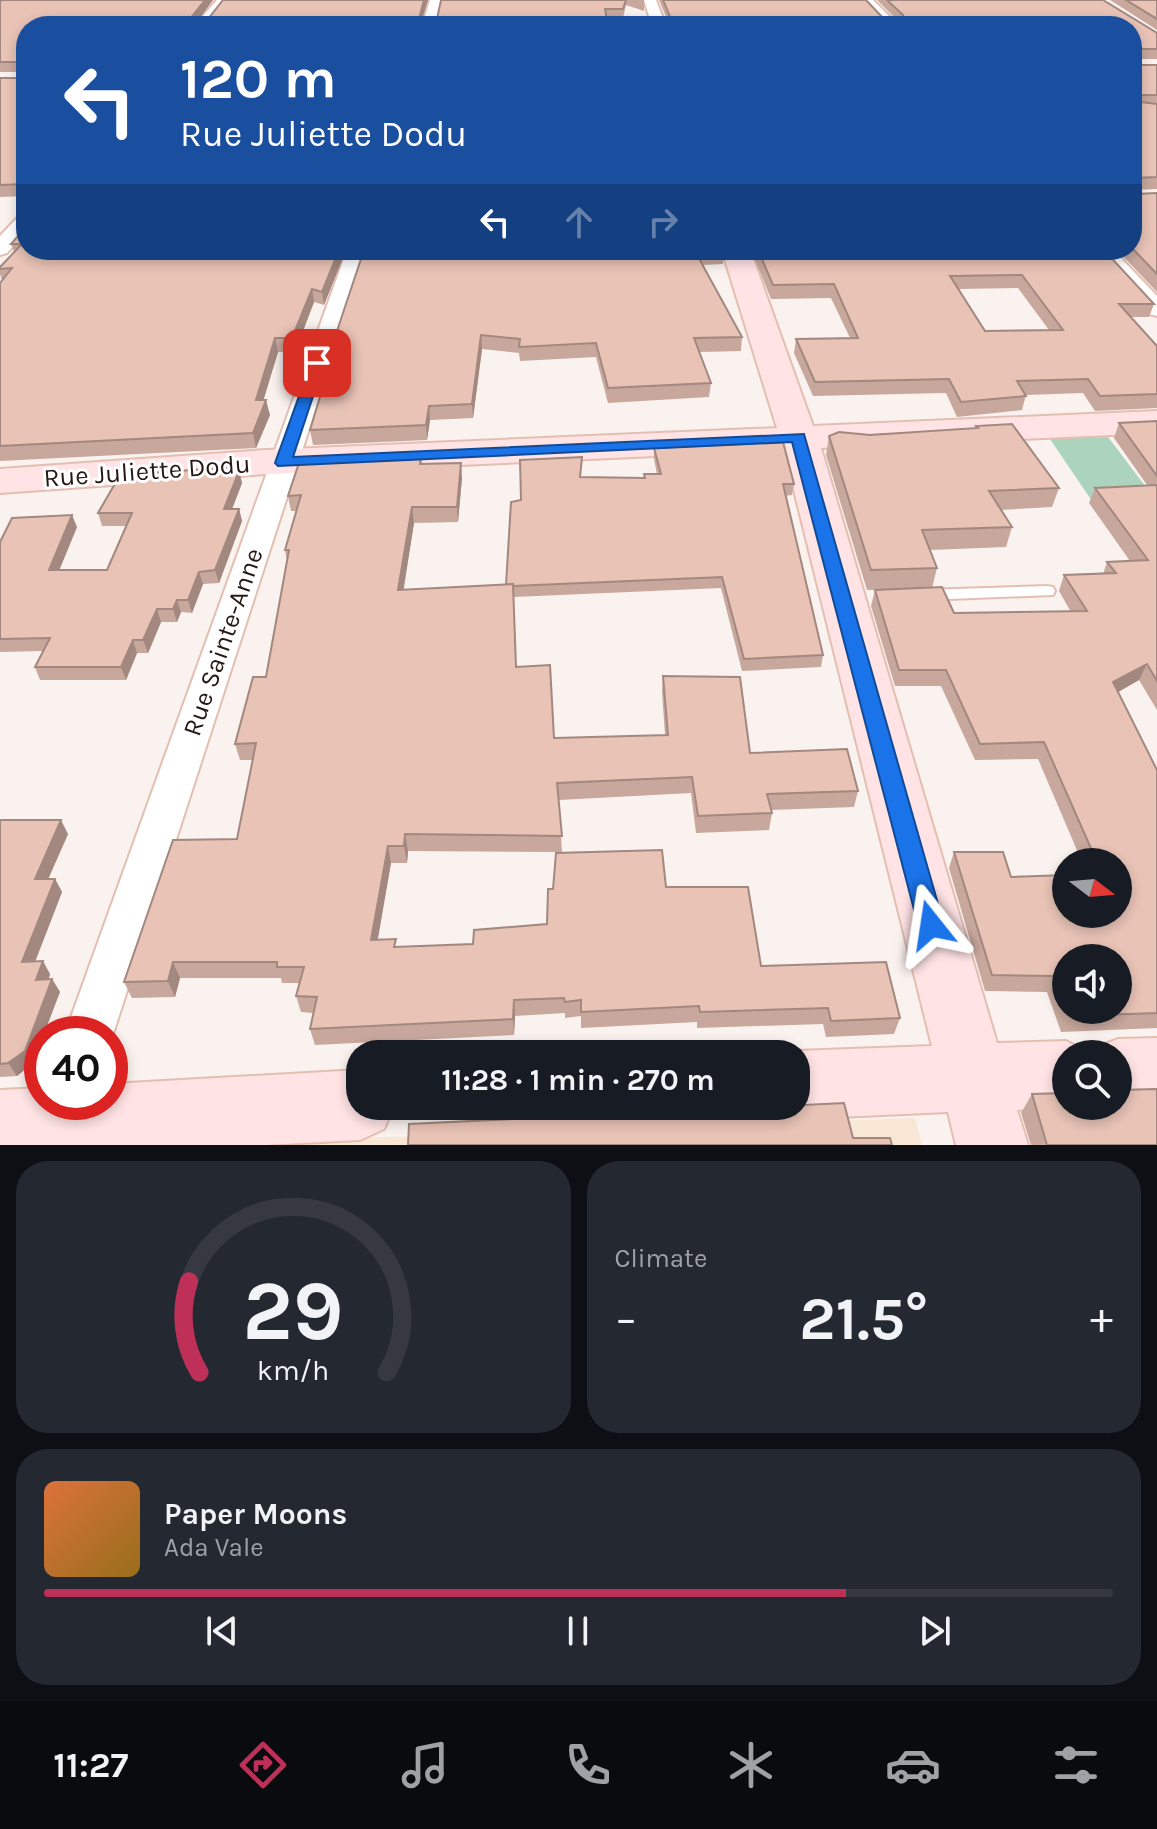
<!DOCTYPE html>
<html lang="en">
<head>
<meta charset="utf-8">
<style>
  :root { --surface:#171b24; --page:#242831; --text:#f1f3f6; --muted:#9ea1a6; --line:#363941; --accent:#bf3059 }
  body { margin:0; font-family:Karla,sans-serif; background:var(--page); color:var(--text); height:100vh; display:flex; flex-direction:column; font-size:30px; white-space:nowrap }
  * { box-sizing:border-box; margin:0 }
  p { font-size:26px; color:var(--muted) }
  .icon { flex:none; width:44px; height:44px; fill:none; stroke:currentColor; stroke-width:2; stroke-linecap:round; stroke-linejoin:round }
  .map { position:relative; height:1145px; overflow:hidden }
  .panel { display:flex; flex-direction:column; gap:16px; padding:16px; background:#0d0f14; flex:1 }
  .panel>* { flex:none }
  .banner { position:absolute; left:16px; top:16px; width:1126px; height:244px; border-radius:32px; box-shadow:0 4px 12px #0003; background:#1a4fa0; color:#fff; overflow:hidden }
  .needle { width:52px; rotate:106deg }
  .tools { position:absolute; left:1052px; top:848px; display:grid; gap:16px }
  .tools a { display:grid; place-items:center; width:80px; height:80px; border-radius:50%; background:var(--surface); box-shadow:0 4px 12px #0003; font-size:40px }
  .speed { position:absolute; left:24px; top:1016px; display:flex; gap:16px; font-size:40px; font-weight:700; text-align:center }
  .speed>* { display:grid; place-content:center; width:104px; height:104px; border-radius:50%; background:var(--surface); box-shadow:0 4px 12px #0003; line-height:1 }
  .speed .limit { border:12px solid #d22; background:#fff; color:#111 }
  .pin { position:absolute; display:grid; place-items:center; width:68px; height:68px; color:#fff; margin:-34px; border-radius:16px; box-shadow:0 4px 12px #0006 }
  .me { position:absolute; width:88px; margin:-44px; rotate:345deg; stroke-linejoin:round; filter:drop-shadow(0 0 6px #0008) }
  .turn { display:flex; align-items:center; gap:28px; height:168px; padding:0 32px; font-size:36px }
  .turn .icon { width:104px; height:104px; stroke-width:2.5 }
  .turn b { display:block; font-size:56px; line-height:68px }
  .lanes { display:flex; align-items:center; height:76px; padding:0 32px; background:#0003; justify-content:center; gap:40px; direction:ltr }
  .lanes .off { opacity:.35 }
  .big { font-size:60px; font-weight:700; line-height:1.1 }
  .panel .widget { flex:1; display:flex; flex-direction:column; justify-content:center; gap:12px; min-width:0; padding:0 28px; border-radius:32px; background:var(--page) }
  .panel .dial { align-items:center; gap:0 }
  .dial svg { height:208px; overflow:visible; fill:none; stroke:var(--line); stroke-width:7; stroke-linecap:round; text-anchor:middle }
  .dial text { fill:var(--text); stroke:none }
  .song { display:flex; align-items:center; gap:24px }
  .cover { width:96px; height:96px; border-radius:12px; background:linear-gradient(135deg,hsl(20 70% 55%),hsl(40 70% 35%)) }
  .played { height:8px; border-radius:4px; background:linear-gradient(90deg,var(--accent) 75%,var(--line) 75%) }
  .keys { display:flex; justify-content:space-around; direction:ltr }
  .heat { display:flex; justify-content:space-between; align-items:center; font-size:44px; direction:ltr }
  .panel .tiles { flex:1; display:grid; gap:16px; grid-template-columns:1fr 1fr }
  .widget:last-child { grid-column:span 2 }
  .trip { position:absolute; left:346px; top:1040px; width:464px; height:80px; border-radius:32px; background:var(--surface); box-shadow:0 4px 12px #0003; font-weight:700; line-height:80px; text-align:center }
  .menu { display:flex; height:128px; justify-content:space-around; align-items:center; background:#090b0e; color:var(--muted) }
  .menu .icon { width:56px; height:56px }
  .menu .current { color:var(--accent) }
  .menu b { font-size:36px; color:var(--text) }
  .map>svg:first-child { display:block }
  .education { fill:#f8e7d5 }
  .green { fill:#acd3bd }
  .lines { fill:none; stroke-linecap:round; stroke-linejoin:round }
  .lane-casing { stroke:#e3bfb1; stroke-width:4 }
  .street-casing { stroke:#e3bfb1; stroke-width:4 }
  .secondary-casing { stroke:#e3bfb1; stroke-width:4 }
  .lane { fill:#fff; fill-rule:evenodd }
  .street { fill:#fff; fill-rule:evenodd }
  .secondary { fill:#ffe3e5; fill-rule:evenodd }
  .wall { fill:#c8a89d; fill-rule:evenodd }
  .shaded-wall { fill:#a2887f }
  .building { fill:#e8c3b6; stroke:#a2887f; stroke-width:2; fill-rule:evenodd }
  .route { fill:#1a73e8; stroke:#114b97; stroke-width:2 }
  .labels { text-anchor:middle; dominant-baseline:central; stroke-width:6; stroke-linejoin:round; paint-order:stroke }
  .street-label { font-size:26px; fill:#261914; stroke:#fff }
</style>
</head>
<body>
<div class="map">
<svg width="1157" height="1145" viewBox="0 0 1157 1145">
  <rect width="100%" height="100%" fill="#faf2ef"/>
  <polygon class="education" points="915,1118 922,1145 164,1145"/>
  <polygon class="green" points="1108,437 1155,499 1092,501 1050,439"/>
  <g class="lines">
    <defs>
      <polygon id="lane" points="1047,586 1053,587 1055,591 1053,595 924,600 916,595 924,590"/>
      <g id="street">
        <polygon points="217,0 230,0 208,26 194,26"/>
        <polygon points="430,0 442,0 436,26 422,26"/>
        <polygon points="644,0 656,0 666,26 652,26"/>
        <polygon points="860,0 873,0 899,26 885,26"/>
        <polygon points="26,214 26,232 7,253 0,255 0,236 19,216"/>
        <polygon points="347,250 367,250 113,1034 110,1041 110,1034 65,1034"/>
        <polygon points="1091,250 1113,250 1157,296 1157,316 1149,314"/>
      </g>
      <g id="secondary">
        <polygon points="722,250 750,250 813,426 1157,411 1157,433 821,448 997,1043 1066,1041 1091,1054 1066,1054 1066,1106 1070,1106 1017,1110 1028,1145 956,1145 948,1112 796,1119 771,1106 796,1106 796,1054 789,1054 796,1051 932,1046 784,450 266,474 0,493 0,469 266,450 777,428"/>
        <polygon points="1157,1038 1157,1104 1118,1105 1118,1054 1092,1054 1094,1048 1118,1039"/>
        <polygon points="360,1070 360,1106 394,1106 384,1129 360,1140 265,1145 0,1145 0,1090 42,1088 42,1102 110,1102 110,1084"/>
      </g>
    </defs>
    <use href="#lane" class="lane-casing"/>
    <use href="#street" class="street-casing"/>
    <use href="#secondary" class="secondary-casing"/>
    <use href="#lane" class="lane"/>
    <use href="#street" class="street"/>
    <use href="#secondary" class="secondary"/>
  </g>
  <g class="wall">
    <polygon points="2,0 213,0 199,19 428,0 422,19 437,19 441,0 644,0 644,11 626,5 623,18 26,26 26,196 0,197 0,78 25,78 25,72 0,72 0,1"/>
    <polygon points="659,0 866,0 884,19 896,19 877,0 1103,0 1157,33 1157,59 1133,59 1133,65 1157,65 1157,189 1134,190 1134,194 1157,193 1157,292 1117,250 1132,250 1132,26 670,26"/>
    <polygon points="1110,0 1157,0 1157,30"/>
    <polygon points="26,227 26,250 346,250 324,305 314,302 295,352 278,352 263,400 270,415 256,448 0,461 0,283 2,281 0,274 0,267 14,252 11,244"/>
    <polygon points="364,250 724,252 723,264 703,265 742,337 741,351 699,352 711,383 709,397 608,403 596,357 520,361 519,353 482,349 473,418 430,420 427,440 313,445 310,430 336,343 335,337"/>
    <path d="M751,250H1104L1154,304L1149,317H1131L1157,346V408L1095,411L1083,393L1026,395L1022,410L957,417L946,393L813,396L794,353L796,339L850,338L831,298L771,299ZM1018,288L1049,330L985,331L958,289Z"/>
    <path d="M1157,421V710L1139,680L1118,692L1157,770V1028L1061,1032L1047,992L985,991L949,868L954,852L1011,877L1066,914L1118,862H1082L1038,759L975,760L941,686H895L871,606L875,590L954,613L1071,612L1059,591L1064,575L1103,574L1107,562L1130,561L1089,503L1095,488L1147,485L1114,438L1119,423ZM1066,958L1118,1010H1066Z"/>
    <polygon points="976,426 1059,488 1052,507 1001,510 1012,527 1006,547 930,550 937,568 932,588 867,590 826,455 829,436 976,429"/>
    <polygon points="654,448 794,484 792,495 785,496 823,655 821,667 742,671 721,588 514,597 516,667 554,738 665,735 662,692 663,676 750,753 858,791 854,807 771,810 772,813 769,830 696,833 691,793 559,800 562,852 408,851 407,863 391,863 377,939 397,947 473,944 547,924 666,887 761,966 900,1018 894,1034 826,1037 823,1024 697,1028 697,1022 581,1028 581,1016 565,1018 565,1013 515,1016 514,1035 315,1045 310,1029 313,1013 301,1012 296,996 299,983 282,983 281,978 180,978 175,997 132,998 124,982 237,839 253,760 240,760 235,744 266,677 287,561 285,550 297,511 291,511 288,496 421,454 422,464 462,478 458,522 414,523 403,590 506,585 521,500 581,477 644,478 657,474 654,459"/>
    <polygon points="239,471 242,483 232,509 239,509 242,521 219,583 203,584 192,613 181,612 177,622 161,622 148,653 137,653 126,680 40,680 35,667 43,651 0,652 0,542 77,527 59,570 107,570 126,526 102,526 98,513"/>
    <polygon points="0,820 68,834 48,879 55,879 62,892 35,961 50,974 49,980 52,979 60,992 42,1034 42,1039 33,1063 17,1076 0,1077"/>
    <polygon points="1032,1094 1157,1145 1031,1145 1021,1113"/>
  </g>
  <g class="shaded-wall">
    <polygon points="205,0 213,0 194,26 190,19"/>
    <polygon points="424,0 428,0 420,26 419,19"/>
    <polygon points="339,250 346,250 324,305 322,292"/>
    <polygon points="312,289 314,302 295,352 292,338"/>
    <polygon points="481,335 482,349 473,418 472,404"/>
    <polygon points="275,338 278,352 259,415 256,400"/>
    <polygon points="266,400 270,415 256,448 253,433"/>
    <polygon points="429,406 430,420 427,440 426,425"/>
    <polygon points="461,463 462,478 458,522 457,507"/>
    <polygon points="239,471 242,483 227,522 224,509"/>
    <polygon points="412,507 414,523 401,606 398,590"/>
    <polygon points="239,509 242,521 219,583 215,570"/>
    <polygon points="72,515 77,527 54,583 49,570"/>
    <polygon points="199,572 203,584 192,613 188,600"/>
    <polygon points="177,600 181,612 177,622 173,609"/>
    <polygon points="157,609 161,622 148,653 143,640"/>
    <polygon points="133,640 137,653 126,680 121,667"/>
    <polygon points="1147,664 1139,680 1106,699 1113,682"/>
    <polygon points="61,820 68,834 42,893 35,879"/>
    <polygon points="405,834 408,851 407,863 404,846"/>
    <polygon points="388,846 391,863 375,956 371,940"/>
    <polygon points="55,879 62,892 30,975 22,962"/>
    <polygon points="43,961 50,974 44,993 36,980"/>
    <polygon points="173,962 180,978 175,997 168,981"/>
    <polygon points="52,979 60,992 44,1034 42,1034 42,1039 33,1063 17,1076 8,1063"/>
    <polygon points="514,1000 515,1016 514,1035 513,1019"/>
  </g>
  <g class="building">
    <polygon points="2,0 205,0 190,19 208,19 223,0 424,0 419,19 437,19 441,0 626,0 623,9 605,9 608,26 26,26 26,184 0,185 0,78 25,78 25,62 0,62 0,1"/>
    <polygon points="663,0 866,0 884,19 903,19 903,15 887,0 1103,0 1157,33 1157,49 1133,49 1133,65 1157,65 1157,95 1135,95 1132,101 1157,104 1157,177 1134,178 1134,194 1157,193 1157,274 1132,248 1132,26 674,26"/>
    <polygon points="1126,0 1157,0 1157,19"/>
    <polygon points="26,227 26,250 339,250 322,292 312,289 292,338 275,338 256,400 266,400 253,433 0,446 0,283 12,268 0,269 0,267 22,244 11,244"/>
    <polygon points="364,250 724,250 724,252 696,253 742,337 694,338 711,383 608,388 596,343 519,347 520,339 481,335 472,404 429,406 426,425 310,430 338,337 335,337"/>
    <path d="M758,250H1104L1154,304H1119L1157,346V394L1100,396L1088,379L1017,381L1026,396L961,402L949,379L815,382L796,339L858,338L834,284L773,285ZM1022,275L1063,330L985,331L950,276Z"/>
    <polygon points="1157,421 1157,476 1119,423"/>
    <polygon points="1012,424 1059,488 989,491 1012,527 922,530 937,568 871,570 829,436 839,432 870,435 978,428 976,426"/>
    <polygon points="783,442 794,484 783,484 823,655 744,659 722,577 513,586 513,584 506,585 511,502 521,500 520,460 582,457 580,477 645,478 644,474 661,474 654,448"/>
    <polygon points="421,454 420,464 461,463 457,507 412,507 398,590 513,584 516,667 550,665 554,738 668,735 663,676 740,677 750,753 847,749 858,791 767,794 772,813 698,816 692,777 557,783 562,836 405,834 404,846 388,846 371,940 396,939 394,947 473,944 474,930 547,924 548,889 553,889 556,853 662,850 666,887 748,887 761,966 886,962 900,1018 831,1021 828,1008 700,1012 699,1006 581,1012 581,1000 565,1002 564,998 514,1000 513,1019 310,1029 317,997 296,996 304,967 277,967 277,962 173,962 168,981 124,982 173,840 237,839 256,743 235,744 253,677 266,677 289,550 285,550 301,495 288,496 300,460"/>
    <polygon points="235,467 239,471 224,509 239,509 215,570 199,572 188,600 177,600 173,609 157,609 143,640 133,640 121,667 35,667 50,638 0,639 0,542 12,518 72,515 49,570 107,570 132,513 98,513 120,475"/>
    <polygon points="1157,485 1157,681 1147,664 1113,682 1157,770 1157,1013 1070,1016 1067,1010 1118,1010 1118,958 1066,958 1066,1007 1055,976 992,975 954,852 1003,852 1011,877 1066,875 1066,914 1118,914 1118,862 1097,862 1044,742 980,744 946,670 899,670 875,590 942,587 954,613 1087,611 1064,575 1116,573 1107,562 1148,560 1095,488"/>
    <polygon points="0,820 61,820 35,879 55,879 22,962 43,961 36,980 52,979 25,1051 8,1063 0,1064"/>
    <polygon points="1157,1089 1157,1145 1047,1145 1032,1094 1066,1093 1066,1106 1118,1106 1118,1090"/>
    <polygon points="844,1103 853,1138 890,1138 892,1145 408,1145 409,1124"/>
  </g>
  <polygon class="route" points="312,360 324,363 293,457 804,434 944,925 940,933 931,936 922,933 918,925 792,442 278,466 275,463"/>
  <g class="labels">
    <g class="street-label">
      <text transform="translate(147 471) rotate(-4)">Rue Juliette Dodu</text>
      <text transform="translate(223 642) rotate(-71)">Rue Sainte-Anne</text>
    </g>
  </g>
</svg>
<div class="tools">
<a><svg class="needle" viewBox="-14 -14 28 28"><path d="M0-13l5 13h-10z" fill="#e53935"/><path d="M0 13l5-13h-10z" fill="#9ea1a6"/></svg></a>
<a><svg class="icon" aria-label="sound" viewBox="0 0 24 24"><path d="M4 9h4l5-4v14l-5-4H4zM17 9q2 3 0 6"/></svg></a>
<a><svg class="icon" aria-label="search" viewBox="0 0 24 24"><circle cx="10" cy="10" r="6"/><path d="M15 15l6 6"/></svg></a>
</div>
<div class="speed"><div class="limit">40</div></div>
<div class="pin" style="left:317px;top:363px;background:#d93025"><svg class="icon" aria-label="arrive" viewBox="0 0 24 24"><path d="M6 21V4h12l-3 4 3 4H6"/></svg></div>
<svg class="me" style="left:931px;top:925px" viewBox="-20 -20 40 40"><path d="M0-17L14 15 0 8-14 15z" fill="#1a73e8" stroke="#fff" stroke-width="4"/></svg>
<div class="trip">11:28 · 1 min · 270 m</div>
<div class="banner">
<div class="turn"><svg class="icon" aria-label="left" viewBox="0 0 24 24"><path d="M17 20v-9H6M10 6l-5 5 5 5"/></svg><div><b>120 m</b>Rue Juliette Dodu</div></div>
<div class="lanes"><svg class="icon" aria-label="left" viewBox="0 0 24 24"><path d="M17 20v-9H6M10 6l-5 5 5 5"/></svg><svg class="icon off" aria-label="ahead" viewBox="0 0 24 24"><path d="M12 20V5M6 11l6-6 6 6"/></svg><svg class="icon off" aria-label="right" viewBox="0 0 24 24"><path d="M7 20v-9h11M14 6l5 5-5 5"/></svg></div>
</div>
</div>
<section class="panel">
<div class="tiles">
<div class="widget dial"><svg viewBox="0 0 100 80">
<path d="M14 69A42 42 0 1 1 86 69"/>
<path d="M14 69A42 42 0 0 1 10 34" stroke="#bf3059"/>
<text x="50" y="56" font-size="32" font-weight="700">29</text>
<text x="50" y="72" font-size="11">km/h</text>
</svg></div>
<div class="widget"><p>Climate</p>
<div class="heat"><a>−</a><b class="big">21.5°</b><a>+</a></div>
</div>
<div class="widget">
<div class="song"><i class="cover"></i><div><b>Paper Moons</b><p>Ada Vale</p></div></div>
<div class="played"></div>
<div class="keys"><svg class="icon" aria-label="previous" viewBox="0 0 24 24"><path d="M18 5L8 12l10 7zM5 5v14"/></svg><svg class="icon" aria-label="pause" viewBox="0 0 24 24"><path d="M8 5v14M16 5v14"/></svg><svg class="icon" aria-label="next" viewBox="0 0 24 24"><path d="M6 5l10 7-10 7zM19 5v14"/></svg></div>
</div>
</div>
</section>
<nav class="menu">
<b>11:27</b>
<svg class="icon current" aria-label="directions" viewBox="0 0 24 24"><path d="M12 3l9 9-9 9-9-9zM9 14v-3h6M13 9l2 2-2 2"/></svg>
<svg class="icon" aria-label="music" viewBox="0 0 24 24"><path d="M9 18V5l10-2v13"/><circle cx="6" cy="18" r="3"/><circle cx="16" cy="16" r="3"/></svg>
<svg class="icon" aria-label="phone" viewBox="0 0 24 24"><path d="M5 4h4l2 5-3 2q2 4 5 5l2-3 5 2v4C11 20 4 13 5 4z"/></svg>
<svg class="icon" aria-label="climate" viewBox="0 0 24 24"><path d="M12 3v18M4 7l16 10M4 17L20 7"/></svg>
<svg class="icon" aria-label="car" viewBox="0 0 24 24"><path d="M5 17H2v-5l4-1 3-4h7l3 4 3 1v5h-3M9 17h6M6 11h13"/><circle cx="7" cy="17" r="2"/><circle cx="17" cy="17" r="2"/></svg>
<svg class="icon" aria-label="filters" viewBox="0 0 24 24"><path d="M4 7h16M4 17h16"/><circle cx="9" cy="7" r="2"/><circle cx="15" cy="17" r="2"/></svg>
</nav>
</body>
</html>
